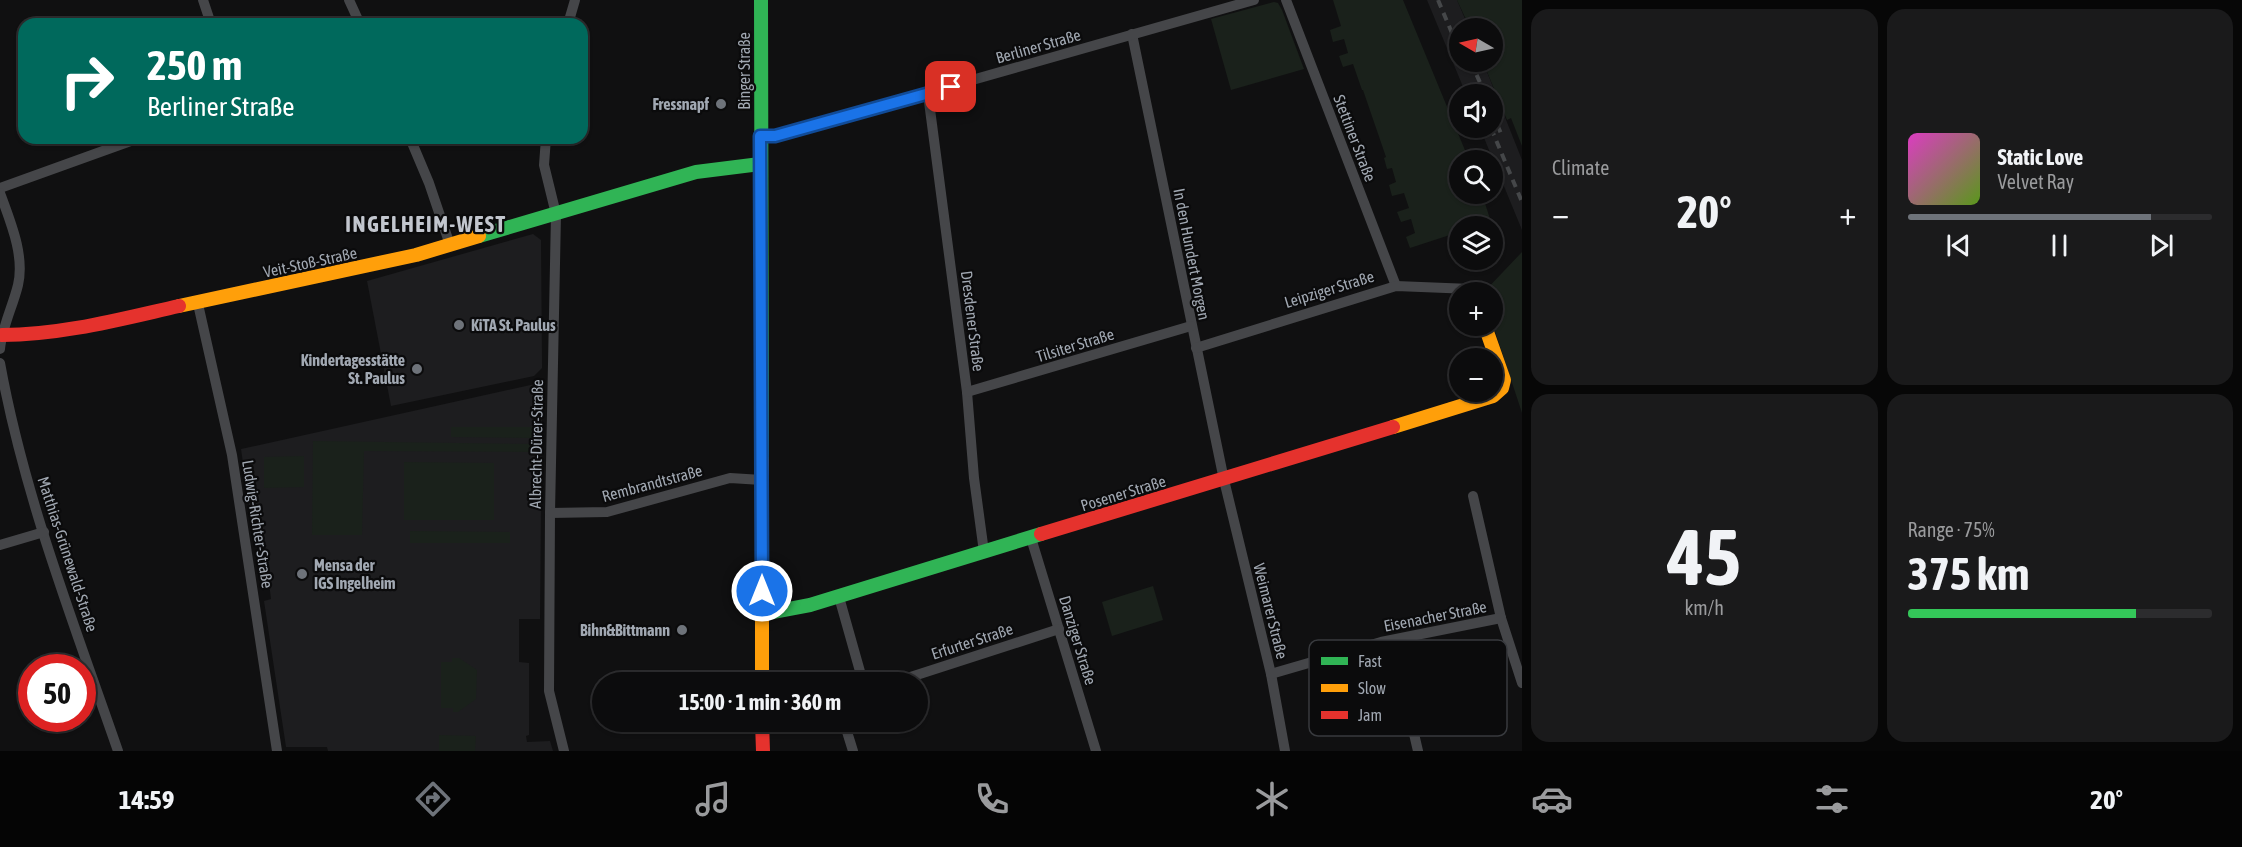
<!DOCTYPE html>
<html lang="en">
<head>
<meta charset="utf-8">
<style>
  :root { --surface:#0c0c0d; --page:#1a1a1b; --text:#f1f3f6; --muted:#9a9b9d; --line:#2c2c2e; --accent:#6e737a }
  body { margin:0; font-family:"Asap Condensed",sans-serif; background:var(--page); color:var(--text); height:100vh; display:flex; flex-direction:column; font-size:22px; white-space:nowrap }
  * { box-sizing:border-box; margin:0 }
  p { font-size:20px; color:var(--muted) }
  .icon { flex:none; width:33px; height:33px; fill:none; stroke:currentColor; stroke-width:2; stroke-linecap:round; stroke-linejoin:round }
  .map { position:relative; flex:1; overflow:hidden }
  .drawer { display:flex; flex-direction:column; gap:9px; padding:9px; background:#070707; width:720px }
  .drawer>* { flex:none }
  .banner { position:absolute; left:18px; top:18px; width:570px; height:126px; border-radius:18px; box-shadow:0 2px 4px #0004,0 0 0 2px var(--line); background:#00695c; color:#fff; overflow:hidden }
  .needle { width:39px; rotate:279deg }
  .controls { position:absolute; left:1449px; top:18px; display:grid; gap:12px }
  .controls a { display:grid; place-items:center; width:54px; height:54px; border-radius:50%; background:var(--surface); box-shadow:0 2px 4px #0004,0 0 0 2px var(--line); font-size:30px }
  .speed { position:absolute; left:18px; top:654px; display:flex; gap:12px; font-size:30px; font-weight:700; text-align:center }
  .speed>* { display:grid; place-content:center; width:78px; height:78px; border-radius:50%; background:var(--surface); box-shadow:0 2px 4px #0004,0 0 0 2px var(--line); line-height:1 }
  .speed .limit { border:9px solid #d22; background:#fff; color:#111 }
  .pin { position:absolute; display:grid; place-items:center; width:51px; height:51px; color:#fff; margin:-26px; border-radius:12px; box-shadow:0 3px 9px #0006 }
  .me { position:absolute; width:66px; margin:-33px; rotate:0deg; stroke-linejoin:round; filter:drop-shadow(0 0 4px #0008) }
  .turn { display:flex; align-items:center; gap:21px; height:126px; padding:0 30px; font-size:27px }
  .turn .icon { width:78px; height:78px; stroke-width:2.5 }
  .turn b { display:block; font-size:42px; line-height:51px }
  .big { font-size:45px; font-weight:700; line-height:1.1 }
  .drawer .card { flex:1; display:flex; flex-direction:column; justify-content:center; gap:9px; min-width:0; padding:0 21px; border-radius:18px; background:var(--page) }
  .drawer .dial { align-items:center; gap:0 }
  .dial b { font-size:78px; line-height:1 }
  .song { display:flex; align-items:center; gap:18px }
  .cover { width:72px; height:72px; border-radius:9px; background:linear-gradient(135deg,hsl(310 70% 55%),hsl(90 70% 35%)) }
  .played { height:6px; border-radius:3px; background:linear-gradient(90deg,var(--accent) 80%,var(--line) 80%) }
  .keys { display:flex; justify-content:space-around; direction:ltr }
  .heat { display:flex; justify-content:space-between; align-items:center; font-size:33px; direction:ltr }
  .charge { height:9px; border-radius:4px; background:linear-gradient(90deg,#34c759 75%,var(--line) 0) }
  .drawer .tiles { flex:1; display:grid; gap:9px; grid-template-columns:repeat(2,1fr) }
  .trip { position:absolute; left:592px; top:672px; width:336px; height:60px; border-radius:30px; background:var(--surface); box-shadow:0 2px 4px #0004,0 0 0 2px var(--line); font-weight:700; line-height:60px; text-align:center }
  .dock { display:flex; height:96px; justify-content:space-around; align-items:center; background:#050505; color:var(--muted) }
  .dock .icon { width:42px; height:42px }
  .dock .current { color:var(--accent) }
  .dock b { font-size:27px; color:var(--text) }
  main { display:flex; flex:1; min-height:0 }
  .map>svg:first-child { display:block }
  .built { fill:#1d1d1f }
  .green { fill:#1a211b }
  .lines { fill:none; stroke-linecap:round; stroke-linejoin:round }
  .street { stroke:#454649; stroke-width:10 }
  .fast { stroke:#30b455; stroke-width:14 }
  .slow { stroke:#ff9f0a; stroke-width:14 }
  .jam { stroke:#e5322d; stroke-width:14 }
  .rail { stroke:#454749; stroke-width:4; stroke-dasharray:8 6; stroke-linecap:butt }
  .route-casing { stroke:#114b97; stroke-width:15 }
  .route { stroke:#1a73e8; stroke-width:10 }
  .poi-dot { fill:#6e737a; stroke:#0b0b0c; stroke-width:2 }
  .labels { text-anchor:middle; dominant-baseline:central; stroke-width:4.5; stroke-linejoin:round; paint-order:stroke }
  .street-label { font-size:16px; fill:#a1a8b2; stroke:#0b0b0c }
  .poi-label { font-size:16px; font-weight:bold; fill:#a1a8b2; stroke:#0b0b0c; text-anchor:end }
  .district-label { font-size:22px; font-weight:bold; letter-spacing:1.5px; fill:#c2c6ce; stroke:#0b0b0c }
  .key { fill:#0b0b0c; stroke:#383a3e; stroke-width:1.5 }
  .key-label { font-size:16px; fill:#a1a8b2 }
</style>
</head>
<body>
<main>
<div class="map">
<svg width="1522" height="751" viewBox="0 0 1522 751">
  <rect width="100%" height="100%" fill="#101011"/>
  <g class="built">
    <polygon points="1427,0 1457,0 1468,26 1470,28 1460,28 1460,62 1483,62 1522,160 1522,230 1480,128 1492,128 1492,94 1466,94"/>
    <polygon points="533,234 541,240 542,368 534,376 391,406 367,281"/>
    <polygon points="535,384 542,389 540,619 519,619 519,662 529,663 529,735 526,736 527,742 550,741 553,751 328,751 327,747 286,747 264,601 271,599 263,533 253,533 241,449"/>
  </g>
  <g class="green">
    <polygon points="1333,0 1403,0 1469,160 1460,160 1460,194 1482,194 1491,222 1476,226 1460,226 1459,232 1410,248 1406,237 1415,233 1411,219 1401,222 1397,212 1409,208 1404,193 1392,196 1389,185 1396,182 1392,168 1387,169 1384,158 1386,157 1363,90 1362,90 1353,64 1343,67 1339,56 1348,53 1344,39 1333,42 1330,30 1341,26"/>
    <polygon points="1457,0 1522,0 1522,146 1511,118 1507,120 1483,62 1492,62 1492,28 1470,28"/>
    <polygon points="1274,2 1278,3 1282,10 1304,69 1231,90 1211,19"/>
    <polygon points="1522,252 1522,413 1493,325 1492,292 1484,292"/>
    <polygon points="451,427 535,427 535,438 451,437"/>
    <polygon points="313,441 533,444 533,452 364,451 362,535 312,535"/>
    <polygon points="304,456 304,487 264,488 264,457"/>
    <polygon points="404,462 494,463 494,520 404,520"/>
    <polygon points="410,531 510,532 510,543 410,543"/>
    <polygon points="1153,586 1163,620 1112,636 1102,602"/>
    <polygon points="452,658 459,658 477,670 476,699 458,712 453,712 453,708 441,708 441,662 452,662"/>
    <polygon points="439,735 476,736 475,751 439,751"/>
  </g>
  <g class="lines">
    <g class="street">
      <polyline points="203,0 211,24"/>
      <polyline points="349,0 360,24"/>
      <polyline points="1286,0 1396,286"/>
      <polyline points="568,24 575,0"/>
      <polyline points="1132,34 1224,480 1271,674 1285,751"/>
      <polyline points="928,94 967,392 974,478 984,552"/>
      <polyline points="760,136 775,136 1254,0"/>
      <polyline points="410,138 429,183 450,245"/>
      <polyline points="546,138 544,165 556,214 550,513 549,691 564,751"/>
      <polyline points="0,188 139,138"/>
      <path d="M0,193C10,221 25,255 18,285C13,306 2,327 0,349"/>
      <polyline points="198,304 232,455 277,751"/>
      <polyline points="1196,348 1396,286 1471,289 1473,292"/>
      <path d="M0,363C24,496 74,624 118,751"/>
      <polyline points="967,392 1191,326"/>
      <polyline points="1473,496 1501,618 1522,683"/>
      <polyline points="550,513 607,512 730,478 762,480"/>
      <polyline points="1031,538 1096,751"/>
      <polyline points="0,545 44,532"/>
      <polyline points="839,597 863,682"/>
      <polyline points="1392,640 1418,751"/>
      <polyline points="1271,674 1381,642 1501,618"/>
      <polyline points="895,682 1059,629"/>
      <polyline points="844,722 853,751"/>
    </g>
    <g class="fast">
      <polyline points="761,0 762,460"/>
      <polyline points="479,236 696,172 760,164"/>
      <polyline points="762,614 810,605 1041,534"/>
    </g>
    <g class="slow">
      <polyline points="179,306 416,255 479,236"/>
      <polyline points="1393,427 1493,396 1502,388 1504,380 1485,326"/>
      <polyline points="762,460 762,682"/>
    </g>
    <g class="jam">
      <path d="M2,335C62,335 121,319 179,306"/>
      <polyline points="1041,534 1393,427"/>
      <polyline points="762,722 763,751"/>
    </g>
    <g class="rail">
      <polyline points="1438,0 1460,52"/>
      <polyline points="1471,62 1485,94"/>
      <polyline points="1492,112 1502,136"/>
      <polyline points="1491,128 1522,202"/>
    </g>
  </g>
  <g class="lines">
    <defs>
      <polyline id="route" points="762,591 760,136 775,136 951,87"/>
    </defs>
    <use href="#route" class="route-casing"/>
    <use href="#route" class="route"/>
  </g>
  <g class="poi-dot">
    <circle cx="721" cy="104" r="6"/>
    <circle cx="459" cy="325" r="6"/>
    <circle cx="417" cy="369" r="6"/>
    <circle cx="302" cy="574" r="6"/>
    <circle cx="682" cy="630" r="6"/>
  </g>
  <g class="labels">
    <g class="street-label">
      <text transform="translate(1038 46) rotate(-16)">Berliner Straße</text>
      <text transform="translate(744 71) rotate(-90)">Binger Straße</text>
      <text transform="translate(1355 138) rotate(69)">Stettiner Straße</text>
      <text transform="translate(1192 254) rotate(79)">In den Hundert Morgen</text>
      <text transform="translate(310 262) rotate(-12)">Veit-Stoß-Straße</text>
      <text transform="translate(1329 289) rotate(-17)">Leipziger Straße</text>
      <text transform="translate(973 321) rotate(83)">Dresdener Straße</text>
      <text transform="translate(1075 345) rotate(-17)">Tilsiter Straße</text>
      <text transform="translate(536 444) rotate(-89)">Albrecht-Dürer-Straße</text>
      <text transform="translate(652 483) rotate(-15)">Rembrandtstraße</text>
      <text transform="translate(1123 493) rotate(-17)">Posener Straße</text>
      <text transform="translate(258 524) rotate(81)">Ludwig-Richter-Straße</text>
      <text transform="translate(68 554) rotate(72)">Matthias-Grünewald-Straße</text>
      <text transform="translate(1271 611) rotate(76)">Weimarer Straße</text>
      <text transform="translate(1435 616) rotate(-11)">Eisenacher Straße</text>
      <text transform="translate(1078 640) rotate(73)">Danziger Straße</text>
      <text transform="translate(972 641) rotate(-18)">Erfurter Straße</text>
    </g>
    <g class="poi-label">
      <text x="709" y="104">Fressnapf</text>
      <text x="471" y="325" text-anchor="start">KiTA St. Paulus</text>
      <text x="405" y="360">Kindertagesstätte<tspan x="405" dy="18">St. Paulus</tspan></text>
      <text x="314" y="565" text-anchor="start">Mensa der<tspan x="314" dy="18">IGS Ingelheim</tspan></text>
      <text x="670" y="630">Bihn&amp;Bittmann</text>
    </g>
    <g class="district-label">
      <text x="426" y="224">INGELHEIM-WEST</text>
    </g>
  </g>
  <rect x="1309" y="640" width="198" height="96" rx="9" class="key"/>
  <rect x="1321" y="657" width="27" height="8" fill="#30b455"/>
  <rect x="1321" y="684" width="27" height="8" fill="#ff9f0a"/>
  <rect x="1321" y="711" width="27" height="8" fill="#e5322d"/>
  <g class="key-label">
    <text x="1358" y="667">Fast</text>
    <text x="1358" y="694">Slow</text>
    <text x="1358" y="721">Jam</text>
  </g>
</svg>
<div class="controls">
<a><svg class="needle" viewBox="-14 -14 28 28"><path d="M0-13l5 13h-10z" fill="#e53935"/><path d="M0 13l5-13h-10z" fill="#9a9b9d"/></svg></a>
<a><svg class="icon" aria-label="sound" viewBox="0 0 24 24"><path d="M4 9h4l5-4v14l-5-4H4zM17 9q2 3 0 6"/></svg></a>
<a><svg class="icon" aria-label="search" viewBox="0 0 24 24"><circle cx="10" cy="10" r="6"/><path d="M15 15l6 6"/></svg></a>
<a><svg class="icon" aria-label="layers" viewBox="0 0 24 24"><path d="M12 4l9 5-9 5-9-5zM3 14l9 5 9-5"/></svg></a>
<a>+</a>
<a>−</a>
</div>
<div class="speed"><div class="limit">50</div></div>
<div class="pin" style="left:951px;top:87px;background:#d93025"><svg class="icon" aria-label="arrive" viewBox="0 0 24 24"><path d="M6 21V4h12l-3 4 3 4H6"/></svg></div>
<svg class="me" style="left:762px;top:591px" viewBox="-20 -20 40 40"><circle r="17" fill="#1a73e8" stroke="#fff" stroke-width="3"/><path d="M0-11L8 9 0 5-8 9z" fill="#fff"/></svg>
<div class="trip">15:00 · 1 min · 360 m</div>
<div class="banner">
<div class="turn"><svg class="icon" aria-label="right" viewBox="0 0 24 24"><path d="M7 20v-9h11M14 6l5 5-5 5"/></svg><div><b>250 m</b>Berliner Straße</div></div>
</div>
</div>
<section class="drawer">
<div class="tiles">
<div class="card"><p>Climate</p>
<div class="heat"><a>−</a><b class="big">20°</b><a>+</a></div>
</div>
<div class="card">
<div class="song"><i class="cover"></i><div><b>Static Love</b><p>Velvet Ray</p></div></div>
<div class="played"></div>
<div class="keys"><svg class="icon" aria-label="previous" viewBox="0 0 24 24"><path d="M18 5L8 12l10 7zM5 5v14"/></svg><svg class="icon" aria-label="pause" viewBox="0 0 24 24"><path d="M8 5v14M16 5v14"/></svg><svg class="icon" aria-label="next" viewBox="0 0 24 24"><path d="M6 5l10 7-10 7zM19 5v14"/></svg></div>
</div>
<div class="card dial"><b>45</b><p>km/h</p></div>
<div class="card"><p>Range · 75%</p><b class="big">375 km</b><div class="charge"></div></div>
</div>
</section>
</main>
<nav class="dock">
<b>14:59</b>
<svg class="icon current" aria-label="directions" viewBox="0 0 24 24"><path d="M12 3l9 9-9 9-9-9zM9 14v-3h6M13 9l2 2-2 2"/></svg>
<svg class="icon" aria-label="music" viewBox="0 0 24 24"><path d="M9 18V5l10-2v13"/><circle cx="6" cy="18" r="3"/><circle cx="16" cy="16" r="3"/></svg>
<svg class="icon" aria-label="phone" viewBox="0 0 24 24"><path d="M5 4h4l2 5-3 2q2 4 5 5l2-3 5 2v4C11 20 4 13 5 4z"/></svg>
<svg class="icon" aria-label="climate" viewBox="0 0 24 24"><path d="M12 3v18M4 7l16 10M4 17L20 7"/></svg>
<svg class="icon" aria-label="car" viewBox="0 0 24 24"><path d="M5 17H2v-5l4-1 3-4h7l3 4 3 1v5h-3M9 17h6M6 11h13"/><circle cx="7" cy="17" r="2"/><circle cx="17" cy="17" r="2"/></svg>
<svg class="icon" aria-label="filters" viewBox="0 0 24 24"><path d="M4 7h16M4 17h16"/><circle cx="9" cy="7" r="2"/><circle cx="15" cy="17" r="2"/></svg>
<b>20°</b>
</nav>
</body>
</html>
